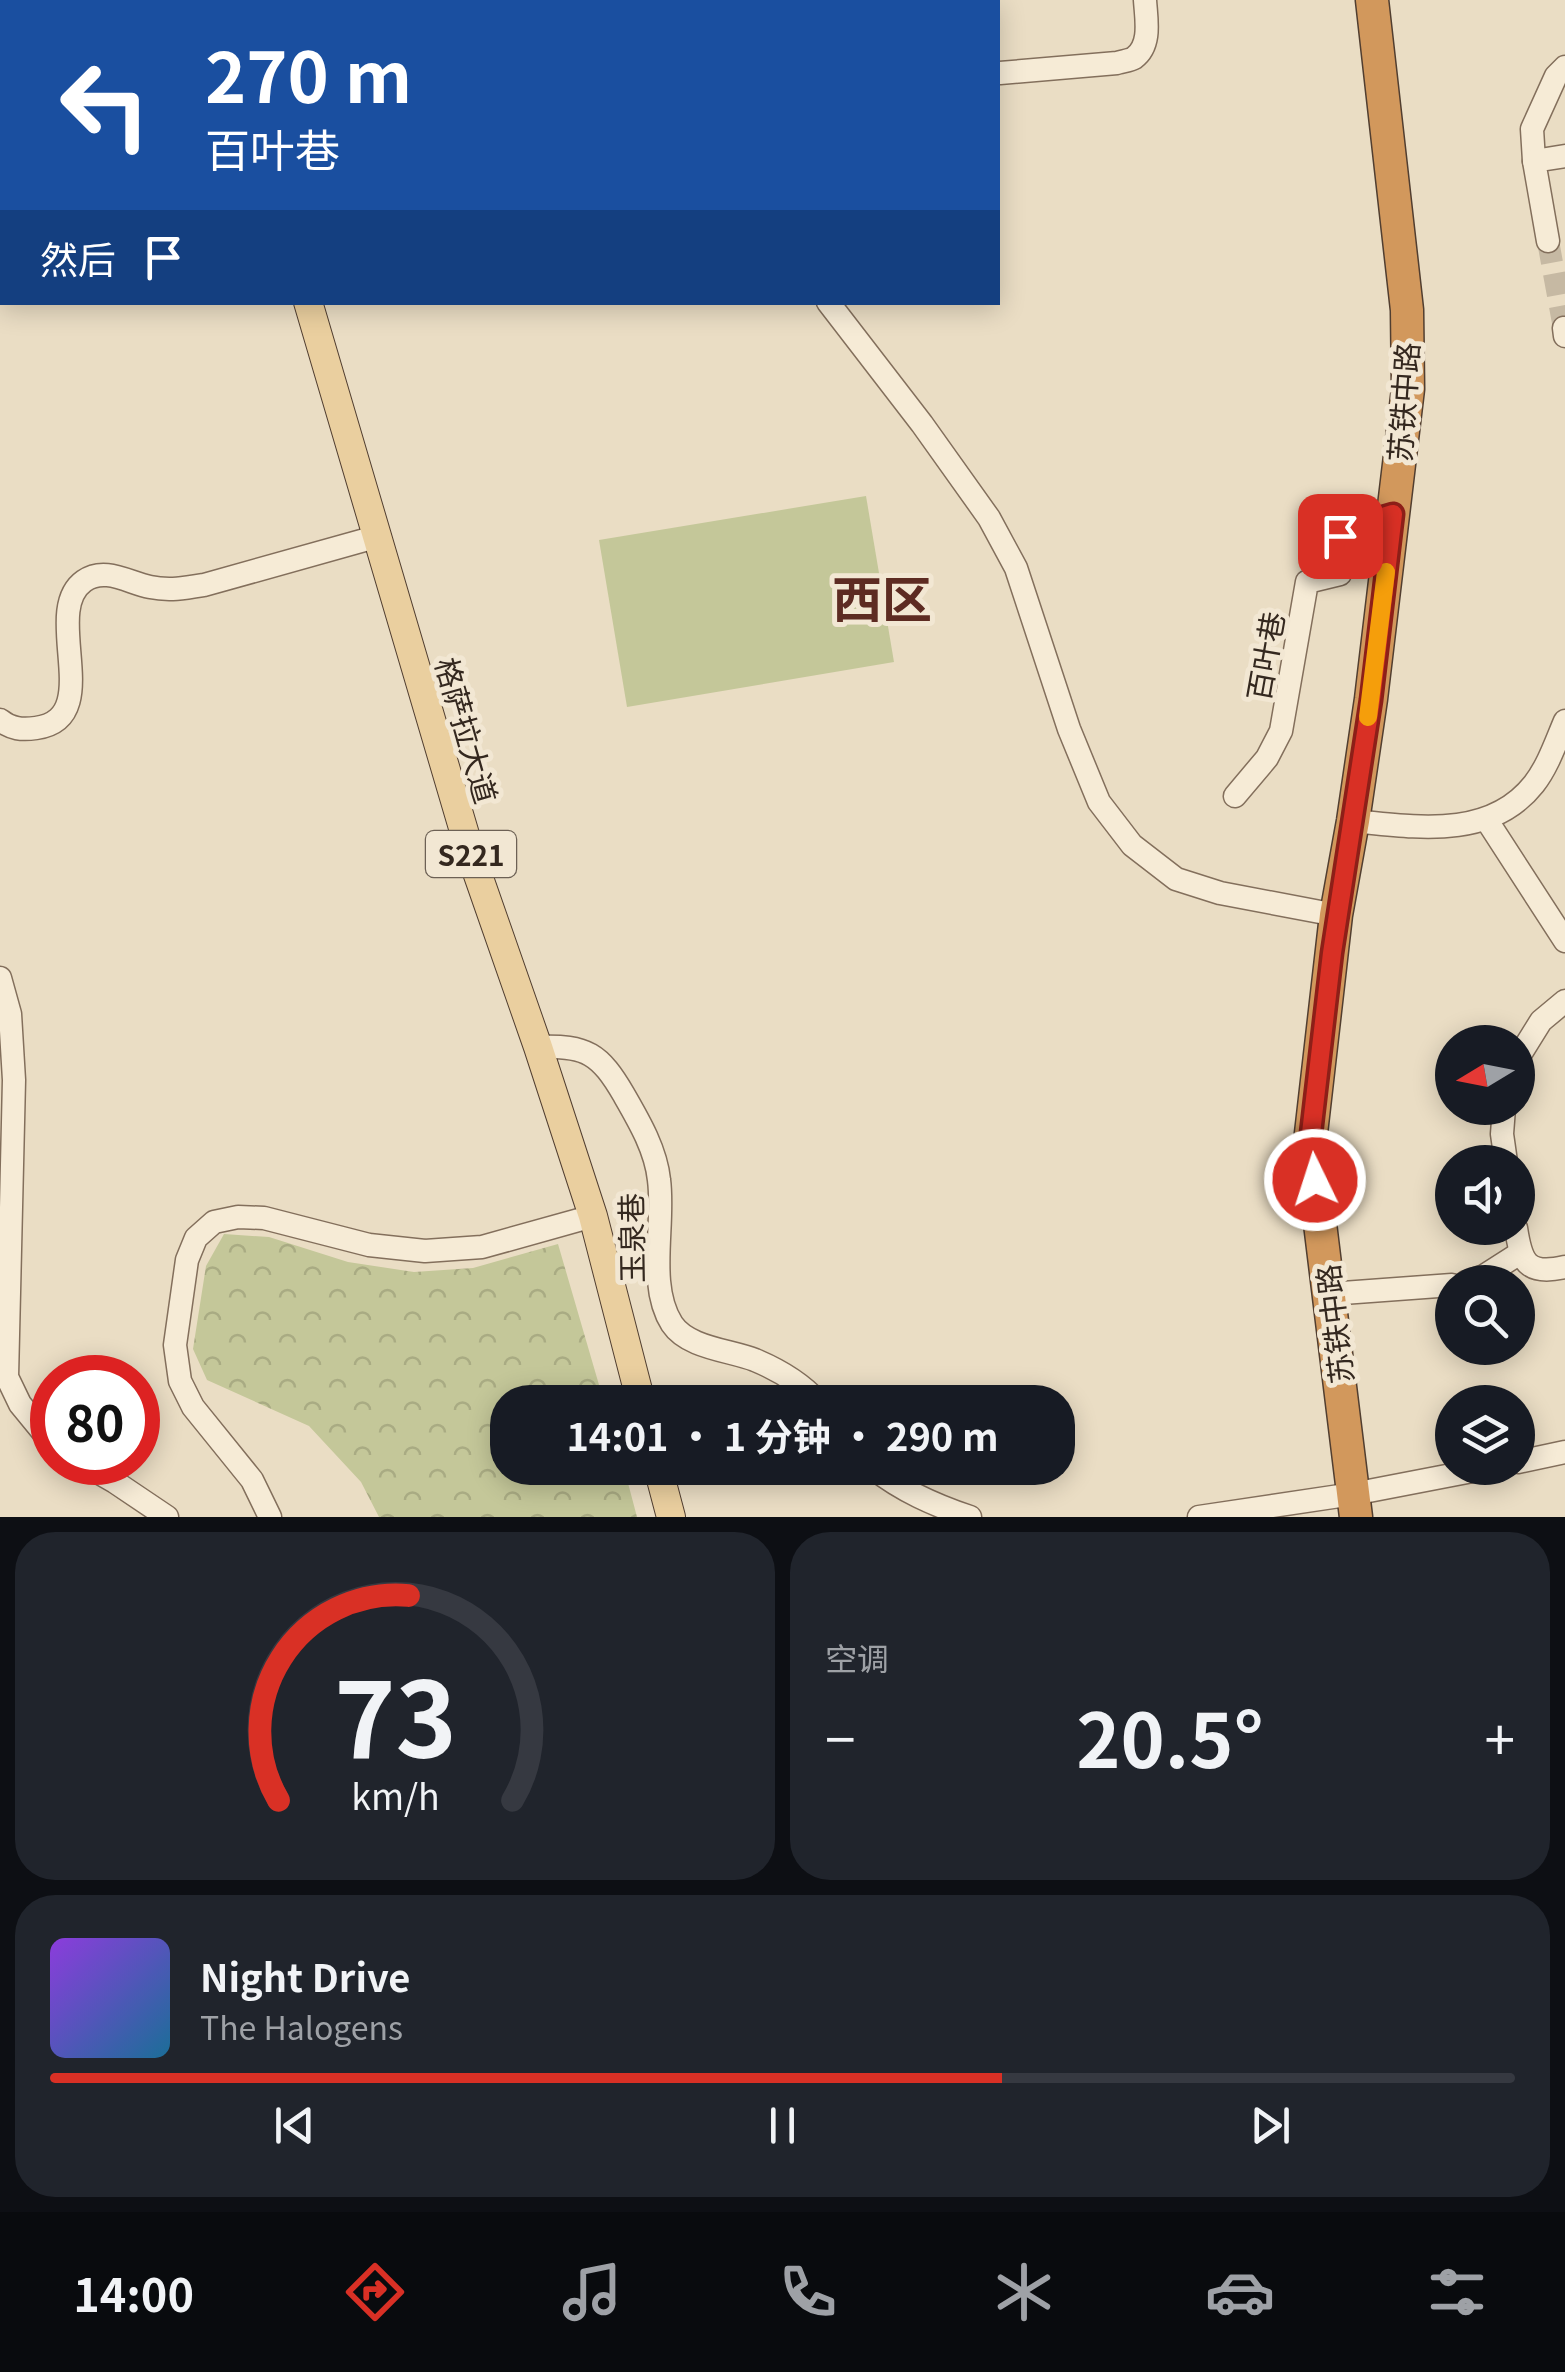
<!DOCTYPE html>
<html lang="zh">
<head>
<meta charset="utf-8">
<style>
  :root { --surface:#171b24; --page:#20242c; --text:#f1f3f6; --muted:#9ea1a6; --line:#363941; --accent:#d93025 }
  body { margin:0; font-family:Georgia,"Noto Sans SC",serif; background:var(--page); color:var(--text); height:100vh; display:flex; flex-direction:column; font-size:38px; white-space:nowrap }
  * { box-sizing:border-box; margin:0 }
  p { font-size:32px; color:var(--muted) }
  .icon { flex:none; width:55px; height:55px; fill:none; stroke:currentColor; stroke-width:2; stroke-linecap:round; stroke-linejoin:round }
  .map { position:relative; height:1517px; overflow:hidden }
  .details { display:flex; flex-direction:column; gap:15px; padding:15px; background:#0d0f14; flex:1 }
  .details>* { flex:none }
  .banner { position:absolute; left:0px; top:0px; width:1000px; height:305px; box-shadow:0 5px 25px #0003; background:#1a4fa0; color:#fff; overflow:hidden }
  .needle { width:65px; rotate:260deg }
  .controls { position:absolute; left:1435px; top:1025px; display:grid; gap:20px }
  .controls a { display:grid; place-items:center; width:100px; height:100px; border-radius:50%; background:var(--surface); box-shadow:0 5px 25px #0003; font-size:50px }
  .speed { position:absolute; left:30px; top:1355px; display:flex; gap:20px; font-size:50px; font-weight:700; text-align:center }
  .speed>* { display:grid; place-content:center; width:130px; height:130px; border-radius:50%; background:var(--surface); box-shadow:0 5px 25px #0003; line-height:1 }
  .speed .limit { border:15px solid #d22; background:#fff; color:#111 }
  .pin { position:absolute; display:grid; place-items:center; width:85px; height:85px; color:#fff; margin:-42px; border-radius:20px; box-shadow:0 5px 15px #0006 }
  .me { position:absolute; width:110px; margin:-55px; rotate:356deg; stroke-linejoin:round; filter:drop-shadow(0 0 8px #0008) }
  .turn { display:flex; align-items:center; gap:35px; height:210px; padding:0 40px; font-size:45px }
  .turn .icon { width:130px; height:130px; stroke-width:2.5 }
  .turn b { display:block; font-size:70px; line-height:85px }
  .then { display:flex; align-items:center; height:95px; padding:0 40px; background:#0003; gap:20px; font-size:38px }
  .big { font-size:75px; font-weight:700; line-height:1.1 }
  .details .tile { flex:1; display:flex; flex-direction:column; justify-content:center; gap:15px; min-width:0; padding:0 35px; border-radius:40px; background:var(--page) }
  .details .dial { align-items:center; gap:0 }
  .dial svg { height:260px; overflow:visible; fill:none; stroke:var(--line); stroke-width:7; stroke-linecap:round; text-anchor:middle }
  .dial text { fill:var(--text); stroke:none }
  .song { display:flex; align-items:center; gap:30px }
  .cover { width:120px; height:120px; border-radius:15px; background:linear-gradient(135deg,hsl(270 70% 55%),hsl(200 70% 35%)) }
  .played { height:10px; border-radius:5px; background:linear-gradient(90deg,var(--accent) 65%,var(--line) 65%) }
  .keys { display:flex; justify-content:space-around; direction:ltr }
  .heat { display:flex; justify-content:space-between; align-items:center; font-size:55px; direction:ltr }
  .details .tiles { flex:1; display:grid; gap:15px; grid-template-columns:1fr 1fr }
  .tile:last-child { grid-column:span 2 }
  .trip { position:absolute; left:490px; top:1385px; width:585px; height:100px; border-radius:40px; background:var(--surface); box-shadow:0 5px 25px #0003; font-weight:700; line-height:100px; text-align:center }
  .menu { display:flex; height:160px; justify-content:space-around; align-items:center; background:#090b0e; color:var(--muted) }
  .menu .icon { width:70px; height:70px }
  .menu .on { color:var(--accent) }
  .menu b { font-size:45px; color:var(--text) }
  .map>svg:first-child { display:block }
  .park { fill:url(#park-crowns) }
  .pitch { fill:#c4c799 }
  .lines { fill:none; stroke-linecap:round; stroke-linejoin:round }
  .minor-tunnel { stroke:#c6b9a3; stroke-width:22; stroke-dasharray:22 11; stroke-linecap:butt }
  .minor-casing { stroke:#836f5c; stroke-width:25 }
  .major-casing { stroke:#513e30; stroke-width:30 }
  .highway-casing { stroke:#513e30; stroke-width:35 }
  .minor { stroke:#f6ebd6; stroke-width:22 }
  .major { stroke:#eacf9f; stroke-width:28 }
  .highway { stroke:#d2985c; stroke-width:32 }
  .route-casing { stroke:#8d1f18; stroke-width:25 }
  .route { stroke:#d93025; stroke-width:18 }
  .slow { stroke:#f59e0b; stroke-width:18 }
  .labels { text-anchor:middle; dominant-baseline:central; stroke-width:10; stroke-linejoin:round; paint-order:stroke }
  .shield { fill:#f2e7d3; stroke:#6d6155; stroke-width:2.5 }
  .shield-label { font-size:28px; font-weight:bold; fill:#34281f }
  .street-label { font-size:30px; fill:#34281f; stroke:#f2e7d3 }
  .town-label { font-size:50px; font-weight:bold; fill:#5d2b22; stroke:#f2e7d3 }
</style>
</head>
<body>
<div class="map">
<svg width="1565" height="1517" viewBox="0 0 1565 1517">
  <defs>
    <pattern id="park-crowns" width="20" height="18" patternUnits="userSpaceOnUse" patternTransform="scale(2.5)"><rect width="20" height="18" fill="#c4c799"/><path d="M2 6a3 3 0 1 1 6 0M12 15a3 3 0 1 1 6 0" fill="none" stroke="#a9ab83"/></pattern>
  </defs>
  <rect width="100%" height="100%" fill="#eaddc4"/>
  <polygon class="park" points="224,1234 269,1237 348,1262 414,1272 473,1268 558,1244 604,1402 508,1402 508,1468 624,1468 637,1517 379,1517 361,1482 309,1426 207,1380 193,1349 206,1266"/>
  <polygon class="pitch" points="866,496 894,662 627,707 599,540"/>
  <g class="lines">
    <polyline class="minor-tunnel" points="1548,241 1564,328"/>
    <defs>
      <g id="minor">
        <polyline points="463,2 463,0"/>
        <path d="M1000,73L1117,63C1122,61 1129,61 1134,58C1152,45 1146,18 1145,0"/>
        <polyline points="1534,161 1532,129 1556,76 1565,67"/>
        <polyline points="1548,241 1534,161 1565,156"/>
        <polyline points="828,302 922,424 989,518 1016,568 1069,729 1099,802 1132,845 1176,879 1220,893 1336,915"/>
        <polyline points="1564,328 1565,336"/>
        <path d="M0,720C11,729 22,730 36,728C107,718 40,612 84,581C105,566 129,583 150,587C169,591 186,588 204,585L379,536"/>
        <polyline points="1235,796 1267,758 1281,731 1307,582 1340,574 1340,535 1356,525 1393,514"/>
        <polyline points="1486,819 1565,941"/>
        <path d="M1353,821C1415,827 1490,840 1534,784C1548,766 1556,742 1565,721"/>
        <polyline points="0,978 10,1014 14,1080 7,1377 20,1404 52,1443"/>
        <path d="M538,1047C587,1045 600,1054 624,1095C639,1121 656,1150 659,1180C665,1225 647,1285 672,1324C688,1348 729,1350 755,1360C779,1370 801,1383 818,1402"/>
        <polyline points="1518,1058 1541,1021 1565,1001"/>
        <polyline points="1504,1108 1502,1134 1506,1162"/>
        <path d="M1516,1228C1521,1261 1526,1276 1565,1267"/>
        <polyline points="1466,1282 1484,1276 1520,1253"/>
        <polyline points="1329,1294 1452,1285"/>
        <polyline points="80,1462 115,1482 167,1517"/>
        <polyline points="1518,1462 1565,1452"/>
        <path d="M873,1468C902,1491 934,1505 970,1517"/>
        <polyline points="270,1517 252,1480 193,1407 180,1381 175,1345 187,1260 196,1238 214,1222 238,1217 264,1218 369,1245 425,1251 482,1247 593,1216"/>
        <polyline points="1199,1517 1353,1494 1488,1468"/>
      </g>
      <g id="major">
        <polyline points="208,0 209,2"/>
        <polyline points="308,302 471,855 538,1047 593,1216 641,1402"/>
        <polyline points="658,1468 671,1517"/>
      </g>
      <polyline id="highway" points="1356,1517 1310,1142 1336,915 1353,821 1371,699 1408,389 1407,310 1372,0"/>
    </defs>
    <use href="#minor" class="minor-casing"/>
    <use href="#major" class="major-casing"/>
    <use href="#highway" class="highway-casing"/>
    <use href="#minor" class="minor"/>
    <use href="#major" class="major"/>
    <use href="#highway" class="highway"/>
  </g>
  <g class="lines">
    <defs>
      <polyline id="route" points="1315,1180 1310,1142 1332,953 1371,700 1393,514 1356,525 1340,536"/>
    </defs>
    <use href="#route" class="route-casing"/>
    <use href="#route" class="route"/>
    <polyline class="slow" points="1368,717 1386,572"/>
  </g>
  <g class="labels">
    <rect class="shield" x="426" y="831" width="90" height="46" rx="8"/>
    <g class="shield-label">
      <text x="471" y="854">S221</text>
    </g>
    <g class="street-label">
      <text transform="translate(1402 402) rotate(-86)">苏铁中路</text>
      <text transform="translate(1264 656) rotate(-80)">百叶巷</text>
      <text transform="translate(468 730) rotate(74)">格萨拉大道</text>
      <text transform="translate(630 1238) rotate(-91)">玉泉巷</text>
      <text transform="translate(1333 1324) rotate(-97)">苏铁中路</text>
    </g>
    <g class="town-label">
      <text x="882" y="596">西区</text>
    </g>
  </g>
</svg>
<div class="controls">
<a><svg class="needle" viewBox="-14 -14 28 28"><path d="M0-13l5 13h-10z" fill="#e53935"/><path d="M0 13l5-13h-10z" fill="#9ea1a6"/></svg></a>
<a><svg class="icon" aria-label="sound" viewBox="0 0 24 24"><path d="M4 9h4l5-4v14l-5-4H4zM17 9q2 3 0 6"/></svg></a>
<a><svg class="icon" aria-label="search" viewBox="0 0 24 24"><circle cx="10" cy="10" r="6"/><path d="M15 15l6 6"/></svg></a>
<a><svg class="icon" aria-label="layers" viewBox="0 0 24 24"><path d="M12 4l9 5-9 5-9-5zM3 14l9 5 9-5"/></svg></a>
</div>
<div class="speed"><div class="limit">80</div></div>
<div class="pin" style="left:1340px;top:536px;background:#d93025"><svg class="icon" aria-label="arrive" viewBox="0 0 24 24"><path d="M6 21V4h12l-3 4 3 4H6"/></svg></div>
<svg class="me" style="left:1315px;top:1180px" viewBox="-20 -20 40 40"><circle r="17" fill="#d93025" stroke="#fff" stroke-width="3"/><path d="M0-11L8 9 0 5-8 9z" fill="#fff"/></svg>
<div class="trip">14:01 · 1 分钟 · 290 m</div>
<div class="banner">
<div class="turn"><svg class="icon" aria-label="left" viewBox="0 0 24 24"><path d="M17 20v-9H6M10 6l-5 5 5 5"/></svg><div><b>270 m</b>百叶巷</div></div>
<div class="then">然后<svg class="icon" aria-label="arrive" viewBox="0 0 24 24"><path d="M6 21V4h12l-3 4 3 4H6"/></svg></div>
</div>
</div>
<section class="details">
<div class="tiles">
<div class="tile dial"><svg viewBox="0 0 100 80">
<path d="M14 69A42 42 0 1 1 86 69"/>
<path d="M14 69A42 42 0 0 1 54 6" stroke="#d93025"/>
<text x="50" y="56" font-size="32" font-weight="700">73</text>
<text x="50" y="72" font-size="11">km/h</text>
</svg></div>
<div class="tile"><p>空调</p>
<div class="heat"><a>−</a><b class="big">20.5°</b><a>+</a></div>
</div>
<div class="tile">
<div class="song"><i class="cover"></i><div><b>Night Drive</b><p>The Halogens</p></div></div>
<div class="played"></div>
<div class="keys"><svg class="icon" aria-label="previous" viewBox="0 0 24 24"><path d="M18 5L8 12l10 7zM5 5v14"/></svg><svg class="icon" aria-label="pause" viewBox="0 0 24 24"><path d="M8 5v14M16 5v14"/></svg><svg class="icon" aria-label="next" viewBox="0 0 24 24"><path d="M6 5l10 7-10 7zM19 5v14"/></svg></div>
</div>
</div>
</section>
<nav class="menu">
<b>14:00</b>
<svg class="icon on" aria-label="directions" viewBox="0 0 24 24"><path d="M12 3l9 9-9 9-9-9zM9 14v-3h6M13 9l2 2-2 2"/></svg>
<svg class="icon" aria-label="music" viewBox="0 0 24 24"><path d="M9 18V5l10-2v13"/><circle cx="6" cy="18" r="3"/><circle cx="16" cy="16" r="3"/></svg>
<svg class="icon" aria-label="phone" viewBox="0 0 24 24"><path d="M5 4h4l2 5-3 2q2 4 5 5l2-3 5 2v4C11 20 4 13 5 4z"/></svg>
<svg class="icon" aria-label="climate" viewBox="0 0 24 24"><path d="M12 3v18M4 7l16 10M4 17L20 7"/></svg>
<svg class="icon" aria-label="car" viewBox="0 0 24 24"><path d="M5 17H2v-5l4-1 3-4h7l3 4 3 1v5h-3M9 17h6M6 11h13"/><circle cx="7" cy="17" r="2"/><circle cx="17" cy="17" r="2"/></svg>
<svg class="icon" aria-label="filters" viewBox="0 0 24 24"><path d="M4 7h16M4 17h16"/><circle cx="9" cy="7" r="2"/><circle cx="15" cy="17" r="2"/></svg>
</nav>
</body>
</html>
